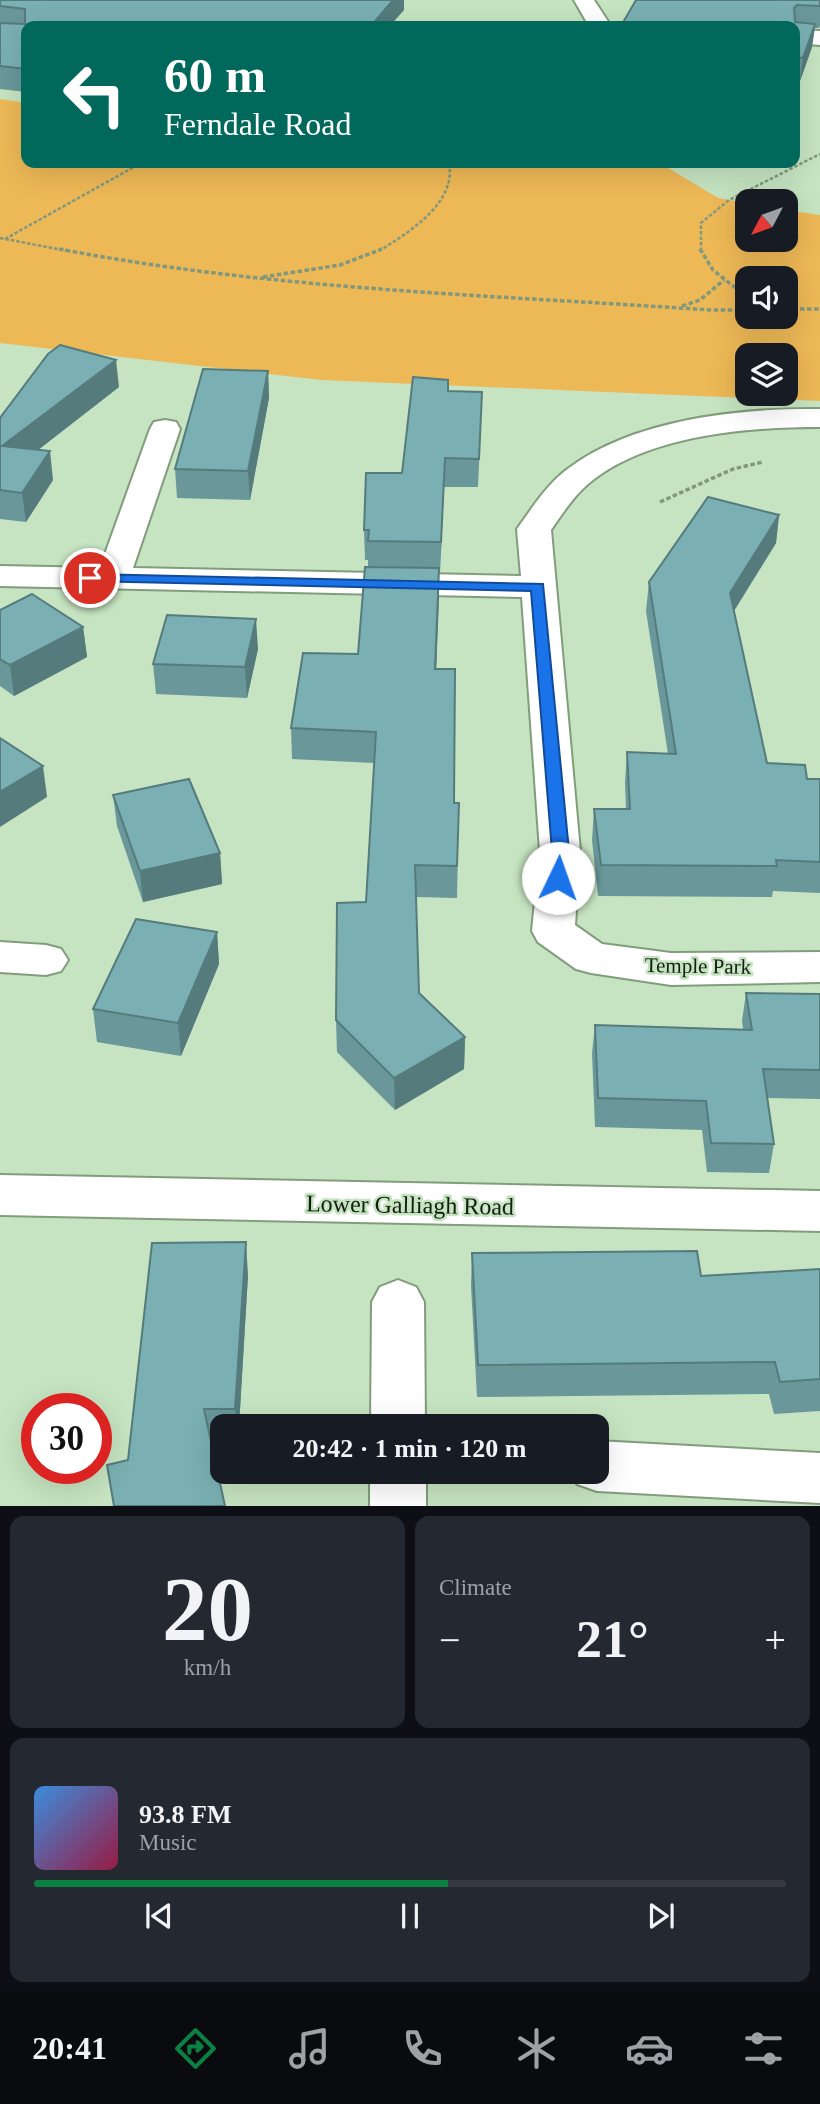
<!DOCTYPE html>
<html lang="en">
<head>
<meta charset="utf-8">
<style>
  :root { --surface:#171b24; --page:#242831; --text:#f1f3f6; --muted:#9ea1a6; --line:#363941; --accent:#0b8043 }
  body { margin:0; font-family:Georgia,serif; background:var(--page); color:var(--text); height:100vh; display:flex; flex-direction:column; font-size:26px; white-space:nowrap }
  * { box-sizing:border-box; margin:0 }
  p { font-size:23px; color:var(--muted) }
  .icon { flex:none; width:38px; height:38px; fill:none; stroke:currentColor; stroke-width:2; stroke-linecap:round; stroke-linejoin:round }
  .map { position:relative; height:1506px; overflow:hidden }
  .sheet { display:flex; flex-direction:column; gap:10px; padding:10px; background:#0d0f14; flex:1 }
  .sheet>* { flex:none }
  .guide { position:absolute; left:21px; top:21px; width:779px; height:147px; border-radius:14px; box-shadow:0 7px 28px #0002; background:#00695c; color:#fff; overflow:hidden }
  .needle { width:46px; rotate:229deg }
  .buttons { position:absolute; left:735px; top:189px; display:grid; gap:14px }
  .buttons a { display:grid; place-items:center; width:63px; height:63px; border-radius:14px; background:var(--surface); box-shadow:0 7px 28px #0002; font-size:35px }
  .speed { position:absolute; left:21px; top:1393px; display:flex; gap:14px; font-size:35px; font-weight:700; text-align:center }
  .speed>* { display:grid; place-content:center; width:91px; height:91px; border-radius:50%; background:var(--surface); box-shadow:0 7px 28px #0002; line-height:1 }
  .speed .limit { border:10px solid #d22; background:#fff; color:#111 }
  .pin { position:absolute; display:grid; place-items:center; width:60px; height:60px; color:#fff; margin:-30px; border:4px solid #fff; border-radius:50%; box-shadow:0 2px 7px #0007 }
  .me { position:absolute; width:77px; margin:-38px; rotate:3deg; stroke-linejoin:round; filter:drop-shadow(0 0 5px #0008) }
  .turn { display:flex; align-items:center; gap:24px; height:147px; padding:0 28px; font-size:32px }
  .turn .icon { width:91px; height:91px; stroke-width:2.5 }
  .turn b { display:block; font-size:49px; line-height:60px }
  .big { font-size:52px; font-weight:800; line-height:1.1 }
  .sheet .card { flex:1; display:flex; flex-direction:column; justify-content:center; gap:10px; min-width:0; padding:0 24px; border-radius:14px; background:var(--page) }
  .sheet .dial { align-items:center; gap:0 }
  .dial b { font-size:91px; line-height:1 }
  .song { display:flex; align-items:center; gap:21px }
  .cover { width:84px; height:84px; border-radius:10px; background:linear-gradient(135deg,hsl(210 70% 55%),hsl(340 70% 35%)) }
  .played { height:7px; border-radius:4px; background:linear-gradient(90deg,var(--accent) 55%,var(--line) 55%) }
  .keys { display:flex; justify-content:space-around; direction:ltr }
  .heat { display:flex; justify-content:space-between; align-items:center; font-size:38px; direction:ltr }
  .sheet .tiles { flex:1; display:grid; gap:10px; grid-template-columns:1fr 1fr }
  .card:last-child { grid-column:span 2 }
  .trip { position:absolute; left:210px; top:1414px; width:399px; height:70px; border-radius:14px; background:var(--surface); box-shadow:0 7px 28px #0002; font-weight:800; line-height:70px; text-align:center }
  .tab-bar { display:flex; height:112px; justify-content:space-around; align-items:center; background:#090b0e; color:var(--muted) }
  .tab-bar .icon { width:49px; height:49px }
  .tab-bar .active { color:var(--accent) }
  .tab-bar b { font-size:32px; color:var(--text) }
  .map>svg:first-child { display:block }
  .green { fill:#edb856; fill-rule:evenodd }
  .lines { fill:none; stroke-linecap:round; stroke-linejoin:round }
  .minor-casing { stroke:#819d7c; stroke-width:4 }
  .path-far1 { stroke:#81987d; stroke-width:2.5; stroke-dasharray:3.5 2; stroke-linecap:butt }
  .path { stroke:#81987d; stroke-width:3.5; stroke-dasharray:4.5 2.5; stroke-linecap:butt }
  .minor { fill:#fff; fill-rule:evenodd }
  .wall { fill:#69979a }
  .shaded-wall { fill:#557b7d }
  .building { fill:#7ab0b3; stroke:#557b7d; stroke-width:2 }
  .route { fill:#1a73e8; stroke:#114b97; stroke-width:2 }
  .labels { text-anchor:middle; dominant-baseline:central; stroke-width:5; stroke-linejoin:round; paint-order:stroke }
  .street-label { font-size:21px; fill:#131e11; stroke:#c6e4c1 }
  .near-street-label { font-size:24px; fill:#131e11; stroke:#c6e4c1 }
</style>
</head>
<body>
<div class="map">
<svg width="820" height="1506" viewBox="0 0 820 1506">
  <rect width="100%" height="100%" fill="#c6e4c1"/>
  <path class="green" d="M0,99L26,103V163H660L718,198L747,203V240H786V210L820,215V401L322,380L0,343ZM747,278H786V317H747ZM747,355H786V394H747Z"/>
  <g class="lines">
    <defs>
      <g id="minor">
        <polygon points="574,0 594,0 611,26 589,26"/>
        <polygon points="794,30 820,31 820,45 794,43"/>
        <path d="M820,409V427C747,427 646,435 588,484C573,497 562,514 551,530L580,851L575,925L602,944L671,953L820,952V982L671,985L591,973L576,969L538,942L532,931L540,851L522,597L0,586V566L100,568L150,429L154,422L165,420L176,422L180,429L133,568L521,576L517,529C532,508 548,483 569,468C634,419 741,408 820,409Z"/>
        <polygon points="0,942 46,945 61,949 68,960 61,971 46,975 0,972"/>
        <polygon points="0,1175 820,1191 820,1231 0,1215"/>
        <polygon points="398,1280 416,1287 424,1302 425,1426 371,1426 372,1302 380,1287"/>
        <polygon points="597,1441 820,1453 820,1503 597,1491 577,1484 572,1472 597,1472"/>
        <rect x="370" y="1472" width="56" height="34"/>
      </g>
    </defs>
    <use href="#minor" class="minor-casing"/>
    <g class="path-far1">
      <polyline points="0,238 68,251"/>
      <polyline points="5,239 141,163"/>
      <path d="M379,251C408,233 457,203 449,163"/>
      <polyline points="701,251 701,223 729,200 820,154"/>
    </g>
    <g class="path">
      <path d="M59,249C273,290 493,295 710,310H747"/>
      <polyline points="700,249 713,270 747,297"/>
      <polyline points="263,277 340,265 382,249"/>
      <polyline points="682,306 700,300 724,280"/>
      <polyline points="786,309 820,309"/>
      <polyline points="660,502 733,469 763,462"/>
    </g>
    <use href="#minor" class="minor"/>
  </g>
  <g class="wall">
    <polygon points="0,0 404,10 26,26 26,92 0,89"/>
    <polygon points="820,0 820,26 819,28 815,28 812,47 800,81 794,81 794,26 621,26"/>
    <polygon points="268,371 269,398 250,500 177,498 175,469"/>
    <polygon points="119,387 38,450 53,480 26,522 0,519 0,418"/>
    <polygon points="448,391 481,420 478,487 444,487 440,572 439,572 436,669 454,803 459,803 457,898 416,897 419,993 465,1037 464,1069 395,1110 337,1052 336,1020 366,902 374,763 292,759 291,728 358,654 368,567 368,560 365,560 364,530 402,473"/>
    <polygon points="779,515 776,543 734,611 767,763 807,779 820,779 820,893 773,891 772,897 598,896 592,840 594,809 626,809 625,783 627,752 668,754 646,611 649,582"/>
    <polygon points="0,610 83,627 87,657 14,696 0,686"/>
    <polygon points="258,649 247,698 156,694 153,664"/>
    <polygon points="113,795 220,853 222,884 143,902 117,826"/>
    <polygon points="217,932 219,964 181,1056 97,1042 93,1009"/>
    <polygon points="746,993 820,994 820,1099 767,1098 774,1144 769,1173 707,1172 702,1130 595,1127 592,1053 595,1025 743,1029 742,1021"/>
    <polygon points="472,1253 701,1276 820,1269 820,1411 774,1414 769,1394 477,1397 471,1286"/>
    <polygon points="248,1275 239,1426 222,1426 222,1441 211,1441 128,1460"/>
  </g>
  <g class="shaded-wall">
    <polygon points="393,0 404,0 404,10 390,26 371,26"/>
    <polygon points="815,24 812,47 800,81 803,58"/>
    <polygon points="116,360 119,387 7,474 2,446"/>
    <polygon points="268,371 269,398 250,500 248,471"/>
    <polygon points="50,451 53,480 26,522 22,493"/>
    <polygon points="445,458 444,487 440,572 441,542"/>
    <polygon points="779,515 776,543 727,622 730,593"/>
    <polygon points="439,568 439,598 435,700 435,669"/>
    <polygon points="256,619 258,649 247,698 245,667"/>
    <polygon points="83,627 87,657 14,696 10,665"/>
    <polygon points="43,766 47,797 0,827 0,792"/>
    <polygon points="220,853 222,884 143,902 140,871"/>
    <polygon points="217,932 219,964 181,1056 178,1023"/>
    <polygon points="465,1037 464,1069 395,1110 394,1078"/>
    <polygon points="246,1242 248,1275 239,1426 237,1426 235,1409"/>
  </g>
  <g class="building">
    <polygon points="0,0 393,0 371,26 26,26 26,69 0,66 0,23 25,24 25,9 0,6"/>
    <polygon points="636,0 820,0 820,6 797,5 794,8 795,22 815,24 803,58 794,57 794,26 621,26"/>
    <polygon points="60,345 116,360 2,446 50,451 22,493 0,490 0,418 48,354"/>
    <polygon points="203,369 268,371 248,471 175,469"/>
    <polygon points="413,377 448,380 448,391 482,392 479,459 445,458 441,542 368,541 369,530 364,530 366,473 402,473"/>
    <polygon points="708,497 779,515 730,593 767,763 805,765 807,779 820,779 820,862 776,860 777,866 601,865 594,809 630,809 627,752 676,754 649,582"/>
    <polygon points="365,567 439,568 435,669 455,669 454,803 459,803 457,866 415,865 419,993 465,1037 394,1078 336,1020 337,903 366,902 376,732 291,728 303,653 358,654"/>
    <polygon points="32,594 83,627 10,665 0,659 0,610"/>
    <polygon points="167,615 256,619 245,667 153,664"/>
    <polygon points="0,738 43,766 0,792"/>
    <polygon points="189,779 220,853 140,871 113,795"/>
    <polygon points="136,919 217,932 178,1023 93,1009"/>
    <polygon points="746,993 820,994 820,1070 763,1069 774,1144 711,1143 706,1101 598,1098 595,1025 752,1030"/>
    <polygon points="246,1242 235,1409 204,1409 225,1506 114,1506 107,1465 128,1460 152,1243"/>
    <polygon points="697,1251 701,1276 820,1269 820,1379 780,1382 775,1362 478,1365 472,1253"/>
  </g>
  <polygon class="route" points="90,574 543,584 569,851 564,882 552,882 550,878 552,851 531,591 85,581 85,575"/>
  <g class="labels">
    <g class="street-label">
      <text transform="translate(698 966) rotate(1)">Temple Park</text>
    </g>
    <g class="near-street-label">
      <text transform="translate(410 1205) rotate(1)">Lower Galliagh Road</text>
    </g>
  </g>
</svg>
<div class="buttons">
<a><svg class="needle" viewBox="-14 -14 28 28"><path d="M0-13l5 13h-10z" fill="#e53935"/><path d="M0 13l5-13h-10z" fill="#9ea1a6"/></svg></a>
<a><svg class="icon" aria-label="sound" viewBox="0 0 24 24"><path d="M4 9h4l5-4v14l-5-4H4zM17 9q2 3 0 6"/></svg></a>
<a><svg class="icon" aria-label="layers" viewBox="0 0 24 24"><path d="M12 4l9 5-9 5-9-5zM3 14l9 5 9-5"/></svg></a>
</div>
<div class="speed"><div class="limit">30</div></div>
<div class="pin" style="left:90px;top:578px;background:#d93025"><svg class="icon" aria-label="arrive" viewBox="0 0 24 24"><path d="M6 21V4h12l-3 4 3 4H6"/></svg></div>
<svg class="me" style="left:558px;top:878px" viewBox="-20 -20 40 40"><circle r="19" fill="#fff"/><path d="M0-13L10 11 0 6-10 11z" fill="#1a73e8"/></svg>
<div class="trip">20:42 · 1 min · 120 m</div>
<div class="guide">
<div class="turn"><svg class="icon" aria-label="left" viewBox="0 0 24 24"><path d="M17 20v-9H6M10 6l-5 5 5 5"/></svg><div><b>60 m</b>Ferndale Road</div></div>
</div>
</div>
<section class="sheet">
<div class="tiles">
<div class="card dial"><b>20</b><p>km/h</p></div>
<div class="card"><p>Climate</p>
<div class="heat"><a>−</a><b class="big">21°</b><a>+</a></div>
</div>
<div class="card">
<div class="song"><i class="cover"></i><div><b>93.8 FM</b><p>Music</p></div></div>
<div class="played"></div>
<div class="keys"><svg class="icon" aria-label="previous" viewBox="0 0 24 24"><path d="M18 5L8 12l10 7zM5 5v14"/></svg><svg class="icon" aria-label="pause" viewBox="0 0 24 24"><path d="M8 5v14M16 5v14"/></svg><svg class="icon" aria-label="next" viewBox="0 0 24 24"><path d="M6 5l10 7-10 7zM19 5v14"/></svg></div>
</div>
</div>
</section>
<nav class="tab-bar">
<b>20:41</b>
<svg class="icon active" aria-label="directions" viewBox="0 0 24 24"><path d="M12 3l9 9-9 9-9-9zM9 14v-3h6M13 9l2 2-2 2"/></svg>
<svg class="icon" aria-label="music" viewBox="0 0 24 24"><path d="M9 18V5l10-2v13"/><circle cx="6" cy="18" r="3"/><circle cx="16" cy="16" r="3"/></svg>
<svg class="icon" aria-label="phone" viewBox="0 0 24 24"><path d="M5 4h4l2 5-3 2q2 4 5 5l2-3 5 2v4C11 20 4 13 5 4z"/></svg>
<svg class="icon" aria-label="climate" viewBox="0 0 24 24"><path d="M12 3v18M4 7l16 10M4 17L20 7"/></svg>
<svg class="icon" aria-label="car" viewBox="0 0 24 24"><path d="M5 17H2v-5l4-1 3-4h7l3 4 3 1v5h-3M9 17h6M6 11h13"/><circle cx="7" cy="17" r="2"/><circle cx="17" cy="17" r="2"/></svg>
<svg class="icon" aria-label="filters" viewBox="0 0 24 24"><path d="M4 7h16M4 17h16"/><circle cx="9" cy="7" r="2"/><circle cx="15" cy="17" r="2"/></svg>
</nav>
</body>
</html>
